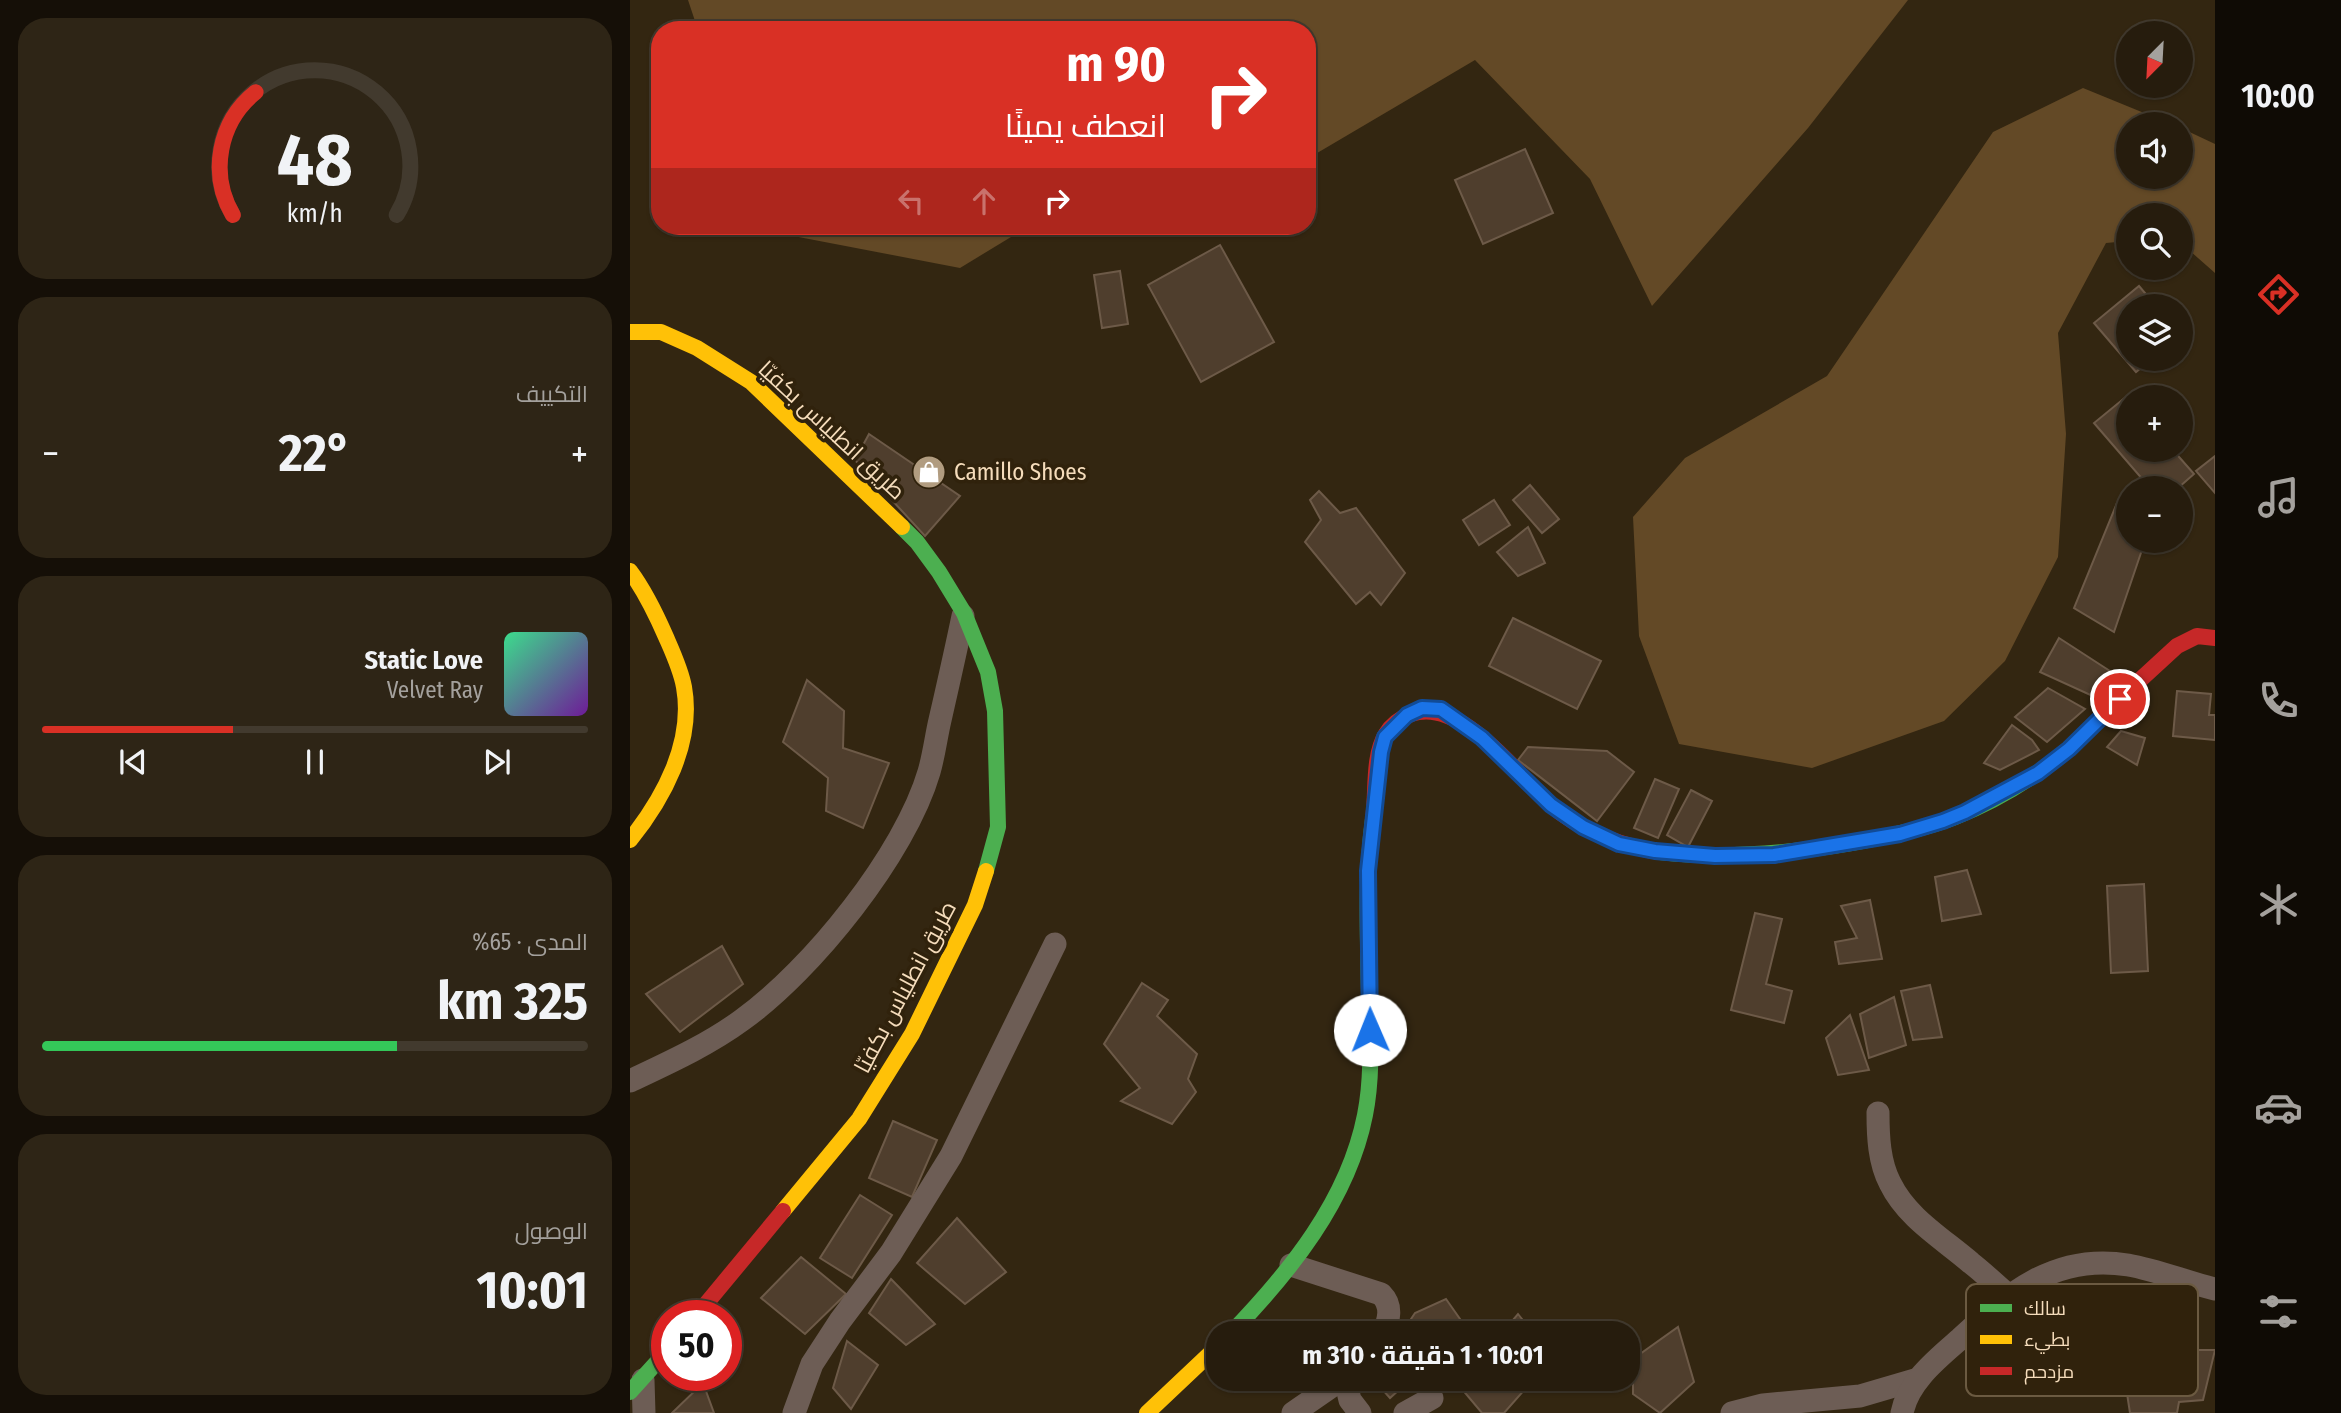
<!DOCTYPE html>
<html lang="ar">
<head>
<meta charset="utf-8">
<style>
  :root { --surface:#261c0d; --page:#2e2516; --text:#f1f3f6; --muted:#a4a19d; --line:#423a2e; --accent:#d93025 }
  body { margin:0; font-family:"Fira Sans Condensed",Cairo,sans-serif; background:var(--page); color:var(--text); direction:rtl; height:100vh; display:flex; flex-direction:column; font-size:26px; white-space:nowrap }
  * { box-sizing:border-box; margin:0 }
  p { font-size:23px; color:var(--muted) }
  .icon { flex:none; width:38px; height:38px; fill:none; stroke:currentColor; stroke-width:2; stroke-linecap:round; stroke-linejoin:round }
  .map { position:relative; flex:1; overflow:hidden; direction:ltr }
  .panel { display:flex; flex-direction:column; gap:18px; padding:18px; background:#150f07; width:630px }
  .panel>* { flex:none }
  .top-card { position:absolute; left:21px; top:21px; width:665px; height:214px; border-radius:28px; box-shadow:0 2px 5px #0004,0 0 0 2px var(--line); direction:rtl; background:#d93025; color:#fff; overflow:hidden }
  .needle { width:46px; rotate:204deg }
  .buttons { position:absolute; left:1486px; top:21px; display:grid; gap:14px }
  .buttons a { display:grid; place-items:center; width:77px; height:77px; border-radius:50%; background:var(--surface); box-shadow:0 2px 5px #0004,0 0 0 2px var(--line); font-size:35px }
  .speed { position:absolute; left:21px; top:1300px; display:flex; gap:14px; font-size:35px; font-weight:700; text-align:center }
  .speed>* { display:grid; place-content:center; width:91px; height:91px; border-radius:50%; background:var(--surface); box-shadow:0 2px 5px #0004,0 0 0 2px var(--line); line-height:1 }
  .speed .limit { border:10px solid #d22; background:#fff; color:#111 }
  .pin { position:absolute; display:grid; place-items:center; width:60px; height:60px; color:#fff; margin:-30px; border:4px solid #fff; border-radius:50%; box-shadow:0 2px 7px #0007 }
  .me { position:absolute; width:77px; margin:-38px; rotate:359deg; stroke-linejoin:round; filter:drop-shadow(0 0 5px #0008) }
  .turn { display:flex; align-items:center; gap:24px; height:147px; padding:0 35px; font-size:32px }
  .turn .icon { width:91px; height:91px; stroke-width:2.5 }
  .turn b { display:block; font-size:49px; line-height:60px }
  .lanes { display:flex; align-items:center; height:66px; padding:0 35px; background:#0003; justify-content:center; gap:35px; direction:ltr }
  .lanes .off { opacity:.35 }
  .big { font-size:52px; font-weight:700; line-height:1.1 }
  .panel .card { flex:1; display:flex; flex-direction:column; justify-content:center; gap:10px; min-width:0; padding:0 24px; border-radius:28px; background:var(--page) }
  .panel .dial { align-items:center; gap:0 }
  .dial svg { height:182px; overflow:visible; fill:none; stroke:var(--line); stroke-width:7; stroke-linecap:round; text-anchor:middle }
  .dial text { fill:var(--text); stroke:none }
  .song { display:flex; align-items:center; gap:21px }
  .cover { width:84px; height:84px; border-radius:10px; background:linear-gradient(135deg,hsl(150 70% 55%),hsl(280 70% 35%)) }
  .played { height:7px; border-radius:4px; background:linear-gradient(90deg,var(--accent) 35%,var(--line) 35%) }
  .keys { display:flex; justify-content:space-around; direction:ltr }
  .heat { display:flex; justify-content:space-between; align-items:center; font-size:38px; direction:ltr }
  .charge { height:10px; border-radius:5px; background:linear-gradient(90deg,#34c759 65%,var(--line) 0) }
  .trip { position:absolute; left:576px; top:1321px; width:434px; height:70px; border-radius:28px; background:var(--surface); box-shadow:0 2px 5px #0004,0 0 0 2px var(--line); font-weight:700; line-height:70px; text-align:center; direction:rtl }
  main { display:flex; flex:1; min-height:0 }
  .tab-bar { display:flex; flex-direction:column; width:126px; justify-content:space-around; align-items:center; background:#0f0b05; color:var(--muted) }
  .tab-bar .icon { width:49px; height:49px }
  .tab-bar .on { color:var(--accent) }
  .tab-bar b { font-size:32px; color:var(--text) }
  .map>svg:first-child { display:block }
  .green { fill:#634926 }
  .building { fill:#4f3e2d; stroke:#6d5a48; stroke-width:2 }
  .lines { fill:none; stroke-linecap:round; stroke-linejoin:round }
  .street { stroke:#6d5d55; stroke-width:23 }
  .fast { stroke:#4caf50; stroke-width:16 }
  .slow { stroke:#ffc107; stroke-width:16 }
  .jam { stroke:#c62828; stroke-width:16 }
  .route-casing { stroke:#114b97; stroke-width:18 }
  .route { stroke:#1a73e8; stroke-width:12 }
  .labels { text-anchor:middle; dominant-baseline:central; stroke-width:7; stroke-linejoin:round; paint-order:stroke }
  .street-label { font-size:23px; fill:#f5dcbb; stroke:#30220c }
  .poi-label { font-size:23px; fill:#f5dcbb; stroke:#30220c; text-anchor:start }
  .key { fill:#30220c; stroke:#6b5a41; stroke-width:2 }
  .key-label { font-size:19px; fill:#f5dcbb }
</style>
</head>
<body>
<main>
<nav class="tab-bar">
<b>10:00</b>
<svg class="icon on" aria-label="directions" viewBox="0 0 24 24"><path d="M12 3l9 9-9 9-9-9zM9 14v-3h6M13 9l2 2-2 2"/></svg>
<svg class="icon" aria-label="music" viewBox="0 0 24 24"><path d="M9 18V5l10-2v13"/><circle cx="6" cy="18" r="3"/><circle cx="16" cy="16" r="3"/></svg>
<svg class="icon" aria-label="phone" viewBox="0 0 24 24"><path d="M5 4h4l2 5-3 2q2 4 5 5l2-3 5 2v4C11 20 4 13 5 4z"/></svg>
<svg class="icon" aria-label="climate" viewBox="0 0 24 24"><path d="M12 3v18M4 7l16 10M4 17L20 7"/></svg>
<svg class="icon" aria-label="car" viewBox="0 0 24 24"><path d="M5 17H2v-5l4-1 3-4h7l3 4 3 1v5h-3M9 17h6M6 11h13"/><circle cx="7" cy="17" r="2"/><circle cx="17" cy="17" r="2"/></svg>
<svg class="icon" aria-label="filters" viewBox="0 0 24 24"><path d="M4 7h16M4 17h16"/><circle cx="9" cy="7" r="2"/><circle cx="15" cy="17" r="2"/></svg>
</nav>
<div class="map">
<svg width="1585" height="1413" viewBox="0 0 1585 1413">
  <rect width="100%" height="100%" fill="#332611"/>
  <g class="green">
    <polygon points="58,0 1278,0 1178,128 1022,306 960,179 845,60 677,159 677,30 68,30"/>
    <polygon points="1453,88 1541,124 1498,124 1498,177 1550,177 1551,128 1585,144 1585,273 1551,243 1550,215 1498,215 1498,241 1476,243 1428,333 1436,434 1428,557 1375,661 1314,721 1182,768 1049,744 1009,636 1003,517 1055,458 1197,376 1363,132"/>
    <polygon points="121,226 399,226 330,268 122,228"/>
  </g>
  <g class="building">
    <polygon points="895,149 923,213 853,244 825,180"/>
    <polygon points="590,245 644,342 571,382 518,285"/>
    <polygon points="490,271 498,324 472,328 464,275"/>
    <polygon points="1509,286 1526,306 1498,306 1498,359 1522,359 1506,372 1464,323"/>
    <polygon points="1497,396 1498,450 1543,450 1564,474 1548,488 1520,488 1464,423"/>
    <polygon points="239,434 330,496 295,536 225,460"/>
    <polygon points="1585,456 1585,493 1566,471"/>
    <polygon points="900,485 929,519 912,533 883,500"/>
    <polygon points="689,491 710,513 726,508 775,573 751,605 740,592 726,604 675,542 691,520 680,500"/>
    <polygon points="864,500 880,525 849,545 833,520"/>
    <polygon points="1487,503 1498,507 1498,541 1515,541 1484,632 1444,608"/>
    <polygon points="898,527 915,563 888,576 867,552"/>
    <polygon points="883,618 971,661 947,709 859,666"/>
    <polygon points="1429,638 1483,673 1467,698 1410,672"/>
    <polygon points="177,680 214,711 213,748 259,763 233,828 196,811 198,778 153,742"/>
    <polygon points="1418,688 1455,709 1417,742 1385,717"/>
    <polygon points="1547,691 1581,694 1579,715 1585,715 1585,740 1543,736"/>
    <polygon points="1382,725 1402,740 1409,750 1370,770 1354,763"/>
    <polygon points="1491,731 1515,738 1507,765 1477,747"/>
    <polygon points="898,747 977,751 1004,772 967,821 888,760"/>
    <polygon points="1025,779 1049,789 1028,838 1004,828"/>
    <polygon points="1061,790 1082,801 1058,847 1037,835"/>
    <polygon points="1337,870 1351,914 1312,921 1305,877"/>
    <polygon points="1514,884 1518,971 1481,973 1477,886"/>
    <polygon points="1240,900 1252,959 1209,964 1205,942 1227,938 1211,906"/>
    <polygon points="1125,913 1152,919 1136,984 1162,991 1154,1023 1101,1010"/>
    <polygon points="92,946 113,984 50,1032 16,994"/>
    <polygon points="512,983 538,1000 527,1016 567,1054 558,1079 566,1092 542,1124 491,1101 510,1088 474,1044"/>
    <polygon points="1300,985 1312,1037 1283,1040 1271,991"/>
    <polygon points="1264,997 1276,1045 1239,1058 1230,1014"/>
    <polygon points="1220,1015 1239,1070 1208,1075 1196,1038"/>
    <polygon points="263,1121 307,1140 282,1197 239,1178"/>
    <polygon points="230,1195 262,1215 222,1278 190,1258"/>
    <polygon points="327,1218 376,1272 335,1304 287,1263"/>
    <polygon points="171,1257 216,1294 175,1334 131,1298"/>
    <polygon points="261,1279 305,1324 276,1345 239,1313"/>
    <polygon points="816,1299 837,1329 832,1334 771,1334 785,1313"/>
    <polygon points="888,1314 904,1334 871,1334"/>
    <polygon points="1048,1327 1064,1382 1030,1413 1003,1394 1003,1359"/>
    <polygon points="217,1341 248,1365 221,1409 203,1388"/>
    <polygon points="1551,1350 1585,1350 1573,1400 1549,1402 1547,1413 1500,1413 1496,1387 1543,1383"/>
    <polygon points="743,1379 781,1379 760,1398"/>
    <polygon points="829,1379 904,1379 874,1413 852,1413 826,1382"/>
    <polygon points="73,1383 84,1413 42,1413"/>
  </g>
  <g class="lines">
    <g class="street">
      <path d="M0,1081C38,1063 78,1045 112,1020C182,970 275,854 299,772C304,755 306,737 310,720C318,685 326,650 333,616"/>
      <path d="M1248,1113C1248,1136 1249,1162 1260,1183C1277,1218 1312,1238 1341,1263C1354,1273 1366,1285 1378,1295"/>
      <path d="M661,1265L751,1294C763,1306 759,1320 753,1334"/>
      <polyline points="715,1379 720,1400 730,1413"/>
      <polyline points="13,1380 14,1413"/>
      <polyline points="164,1413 182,1364 210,1321 261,1253 321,1156 425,944"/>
      <polyline points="663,1413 712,1379"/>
      <polyline points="775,1413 802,1398"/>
      <polyline points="1102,1413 1133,1405 1230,1396 1288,1379"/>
      <path d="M1272,1413C1278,1382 1307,1359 1330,1339C1379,1293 1425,1253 1498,1265C1527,1270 1556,1282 1585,1289"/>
    </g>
    <g class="fast">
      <polyline points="272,527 287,542 309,572 334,613 358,672 365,711 368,827 356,871"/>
      <path d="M1030,852C1094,859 1157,854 1221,843C1256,837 1292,830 1325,817C1358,804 1390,786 1418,765C1443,747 1464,725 1485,703"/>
      <path d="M600,1334C659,1273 718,1201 735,1115C743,1075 740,1034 739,994C738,935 735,877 743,819"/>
      <polyline points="0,1392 37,1351"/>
    </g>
    <g class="slow">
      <polyline points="0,332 31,332 67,348 121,382 272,527"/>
      <path d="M0,571C15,591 26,614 36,637C43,653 51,670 54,687C64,743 33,799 0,840"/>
      <polyline points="153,1211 229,1119 282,1034 345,905 356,871"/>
      <polyline points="517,1413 588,1346"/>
    </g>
    <g class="jam">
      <polyline points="1485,703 1547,646 1567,636 1585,638"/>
      <path d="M743,819C747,793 742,757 756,734C761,725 771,718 781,714C834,695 892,784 931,813C960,834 994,847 1030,852"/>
      <polyline points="66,1316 153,1211"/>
    </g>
  </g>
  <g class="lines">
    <defs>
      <polyline id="route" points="740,1030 738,871 751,752 755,737 777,715 792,708 811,709 852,738 921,805 953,827 989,844 1025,851 1085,856 1144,855 1270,834 1313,821 1335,812 1408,773 1439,749 1490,699"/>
    </defs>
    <use href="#route" class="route-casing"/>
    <use href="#route" class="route"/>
  </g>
  <defs>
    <symbol id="shop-disc" viewBox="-11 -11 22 22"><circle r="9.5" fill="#b19c80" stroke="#30220c"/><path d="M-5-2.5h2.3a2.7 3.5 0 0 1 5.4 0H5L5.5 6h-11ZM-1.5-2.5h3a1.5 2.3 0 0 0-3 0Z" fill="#fff"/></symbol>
  </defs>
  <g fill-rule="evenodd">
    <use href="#shop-disc" x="280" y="453" width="38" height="38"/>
  </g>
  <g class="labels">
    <g class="street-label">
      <text transform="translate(202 430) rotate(43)">طريق انطلياس بكفيّا</text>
      <text transform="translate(275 987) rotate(-62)">طريق انطلياس بكفيّا</text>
    </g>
    <g class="poi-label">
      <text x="324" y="472">Camillo Shoes</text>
    </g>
  </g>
  <rect x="1336" y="1284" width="232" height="112" rx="10" class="key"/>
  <rect x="1350" y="1304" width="32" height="8" fill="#4caf50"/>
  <rect x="1350" y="1335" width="32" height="9" fill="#ffc107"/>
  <rect x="1350" y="1367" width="32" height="8" fill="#c62828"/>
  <g class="key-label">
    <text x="1394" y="1315">سالك</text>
    <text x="1394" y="1346">بطيء</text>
    <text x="1394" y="1378">مزدحم</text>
  </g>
</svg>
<div class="buttons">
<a><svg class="needle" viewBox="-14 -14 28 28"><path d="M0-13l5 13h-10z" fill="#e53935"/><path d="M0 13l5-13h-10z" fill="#a4a19d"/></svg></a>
<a><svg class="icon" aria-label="sound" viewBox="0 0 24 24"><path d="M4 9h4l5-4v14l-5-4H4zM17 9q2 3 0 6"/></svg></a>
<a><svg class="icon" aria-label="search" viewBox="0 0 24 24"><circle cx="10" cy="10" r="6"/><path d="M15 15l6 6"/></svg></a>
<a><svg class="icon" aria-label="layers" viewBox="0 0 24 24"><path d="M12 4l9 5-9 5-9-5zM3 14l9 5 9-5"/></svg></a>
<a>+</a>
<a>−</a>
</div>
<div class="speed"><div class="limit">50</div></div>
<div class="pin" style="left:1490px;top:699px;background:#d93025"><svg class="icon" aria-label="arrive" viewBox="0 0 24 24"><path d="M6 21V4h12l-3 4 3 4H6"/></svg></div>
<svg class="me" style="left:740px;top:1030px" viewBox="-20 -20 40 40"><circle r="19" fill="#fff"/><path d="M0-13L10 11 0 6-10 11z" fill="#1a73e8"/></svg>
<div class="trip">10:01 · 1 دقيقة · 310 m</div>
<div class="top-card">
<div class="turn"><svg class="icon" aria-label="right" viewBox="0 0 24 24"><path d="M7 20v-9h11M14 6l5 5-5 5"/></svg><div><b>90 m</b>انعطف يمينًا</div></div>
<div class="lanes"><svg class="icon off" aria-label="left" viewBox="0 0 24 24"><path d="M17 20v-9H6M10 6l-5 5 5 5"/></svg><svg class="icon off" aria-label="ahead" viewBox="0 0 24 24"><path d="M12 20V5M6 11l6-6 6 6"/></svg><svg class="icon" aria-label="right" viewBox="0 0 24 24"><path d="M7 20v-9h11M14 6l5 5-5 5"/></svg></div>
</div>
</div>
<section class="panel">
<div class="card dial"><svg viewBox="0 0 100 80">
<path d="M14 69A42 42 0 1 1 86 69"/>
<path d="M14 69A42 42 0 0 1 24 15" stroke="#d93025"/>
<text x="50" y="56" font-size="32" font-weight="700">48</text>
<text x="50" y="72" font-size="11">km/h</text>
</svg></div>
<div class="card"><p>التكييف</p>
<div class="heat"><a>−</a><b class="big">22°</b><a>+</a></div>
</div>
<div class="card">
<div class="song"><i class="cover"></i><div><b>Static Love</b><p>Velvet Ray</p></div></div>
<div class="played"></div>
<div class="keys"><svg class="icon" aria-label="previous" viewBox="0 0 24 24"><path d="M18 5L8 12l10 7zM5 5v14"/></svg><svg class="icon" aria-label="pause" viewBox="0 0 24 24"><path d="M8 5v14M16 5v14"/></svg><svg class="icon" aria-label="next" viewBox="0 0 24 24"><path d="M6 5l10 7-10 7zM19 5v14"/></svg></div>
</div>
<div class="card"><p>المدى · 65%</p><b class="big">325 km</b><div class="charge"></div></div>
<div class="card"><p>الوصول</p><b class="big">10:01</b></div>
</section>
</main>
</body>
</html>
